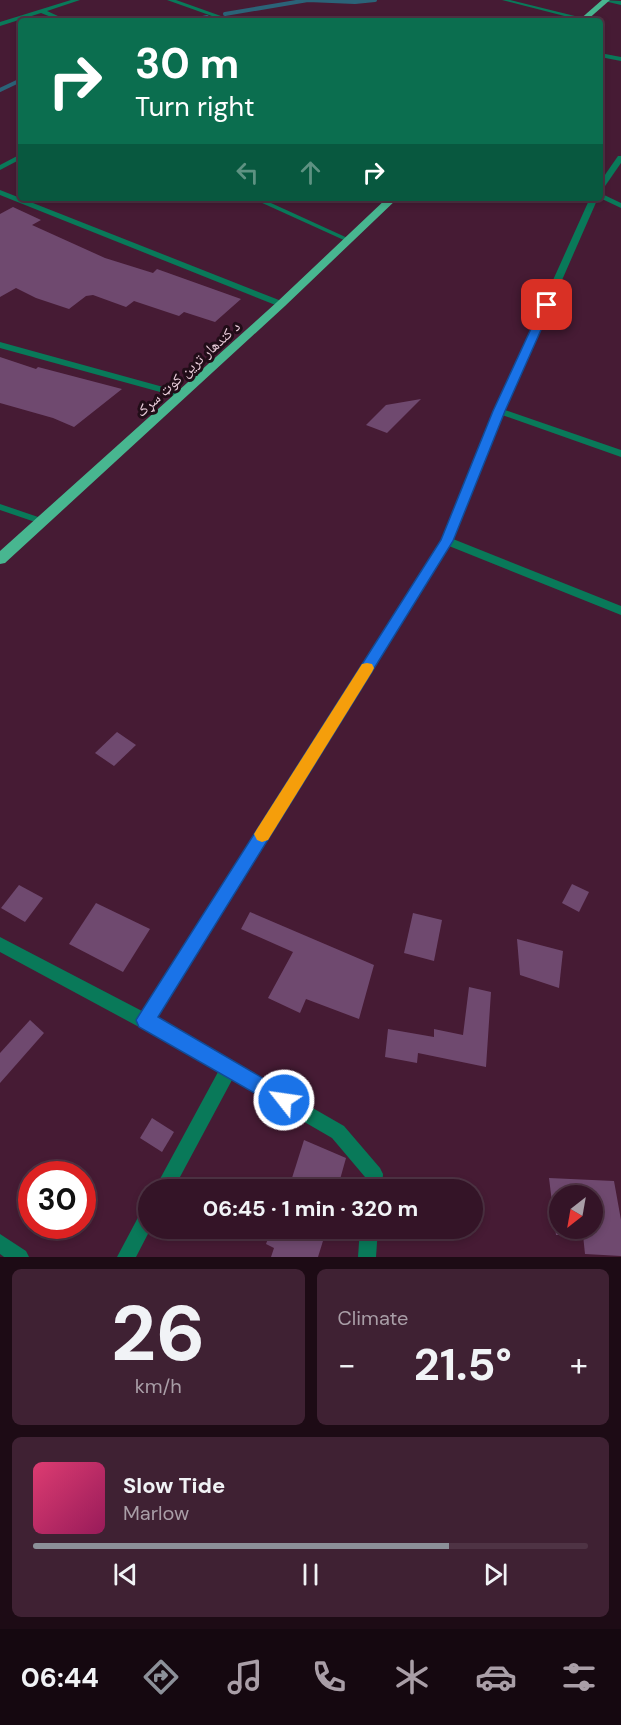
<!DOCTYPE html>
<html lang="en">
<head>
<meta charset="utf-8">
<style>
  :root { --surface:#341427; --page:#3f2133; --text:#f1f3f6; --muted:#a99ea7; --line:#4e3344; --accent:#8c9099 }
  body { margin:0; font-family:"DM Sans","Noto Naskh Arabic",sans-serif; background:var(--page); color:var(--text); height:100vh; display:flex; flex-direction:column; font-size:22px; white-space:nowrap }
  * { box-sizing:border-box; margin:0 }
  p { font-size:20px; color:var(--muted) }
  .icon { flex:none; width:33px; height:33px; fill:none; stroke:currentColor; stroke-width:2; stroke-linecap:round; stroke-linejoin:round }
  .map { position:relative; height:1257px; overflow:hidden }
  .sheet { display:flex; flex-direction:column; gap:12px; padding:12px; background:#1d0b15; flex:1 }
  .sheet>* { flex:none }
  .banner { position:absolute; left:18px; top:18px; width:585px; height:183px; border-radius:6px; box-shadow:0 3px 9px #0003,0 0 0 2px var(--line); background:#0b6e4f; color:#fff; overflow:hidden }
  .needle { width:39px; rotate:211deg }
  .fabs { position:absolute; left:549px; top:1185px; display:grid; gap:12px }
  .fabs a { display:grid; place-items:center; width:54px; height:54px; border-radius:50%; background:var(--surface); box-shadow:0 3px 9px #0003,0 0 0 2px var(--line); font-size:30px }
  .speed { position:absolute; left:18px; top:1161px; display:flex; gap:12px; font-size:30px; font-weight:700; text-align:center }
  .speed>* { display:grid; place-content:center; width:78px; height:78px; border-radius:50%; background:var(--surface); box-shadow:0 3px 9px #0003,0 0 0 2px var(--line); line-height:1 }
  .speed .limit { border:9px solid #d22; background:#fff; color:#111 }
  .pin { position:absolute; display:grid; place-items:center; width:51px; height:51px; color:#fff; margin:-26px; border-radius:12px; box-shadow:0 3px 9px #0006 }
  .me { position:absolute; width:66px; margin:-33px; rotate:300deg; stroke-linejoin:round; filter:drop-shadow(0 0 4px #0008) }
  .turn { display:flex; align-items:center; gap:21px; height:126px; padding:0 18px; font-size:27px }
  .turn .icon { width:78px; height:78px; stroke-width:2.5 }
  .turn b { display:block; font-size:42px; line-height:51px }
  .lanes { display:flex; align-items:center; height:57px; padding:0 18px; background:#0003; justify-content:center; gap:30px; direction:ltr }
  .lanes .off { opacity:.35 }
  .big { font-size:45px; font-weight:700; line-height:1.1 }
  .sheet .card { flex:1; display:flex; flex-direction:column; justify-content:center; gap:9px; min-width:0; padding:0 21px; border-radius:9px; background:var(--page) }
  .sheet .dial { align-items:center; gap:0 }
  .dial b { font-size:78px; line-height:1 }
  .song { display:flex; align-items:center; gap:18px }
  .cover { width:72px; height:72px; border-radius:9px; background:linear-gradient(135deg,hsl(340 70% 55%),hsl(330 70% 35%)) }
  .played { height:6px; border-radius:3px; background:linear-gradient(90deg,var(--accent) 75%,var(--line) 75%) }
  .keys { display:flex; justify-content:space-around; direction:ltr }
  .heat { display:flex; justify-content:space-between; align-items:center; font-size:33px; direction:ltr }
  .sheet .tiles { flex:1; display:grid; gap:12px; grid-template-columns:1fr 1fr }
  .card:last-child { grid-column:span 2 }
  .trip { position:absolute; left:138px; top:1179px; width:345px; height:60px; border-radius:30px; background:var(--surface); box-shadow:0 3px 9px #0003,0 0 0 2px var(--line); font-weight:700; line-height:60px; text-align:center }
  .menu { display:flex; height:96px; justify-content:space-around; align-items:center; background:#150810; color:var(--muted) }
  .menu .icon { width:42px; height:42px }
  .menu .active { color:var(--accent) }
  .menu b { font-size:27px; color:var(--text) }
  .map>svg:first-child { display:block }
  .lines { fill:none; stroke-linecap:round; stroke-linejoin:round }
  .stream { stroke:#2b6378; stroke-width:4 }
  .building { fill:#6f496f; fill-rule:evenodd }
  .lane { fill:#097959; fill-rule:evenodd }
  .street { fill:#097959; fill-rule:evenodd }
  .primary { fill:#48b690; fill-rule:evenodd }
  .route { fill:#1a73e8; stroke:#114b97; stroke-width:1.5 }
  .slow { fill:#f59e0b }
  .labels { text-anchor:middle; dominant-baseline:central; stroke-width:6; stroke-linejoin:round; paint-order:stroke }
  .far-street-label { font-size:15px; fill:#eccfdd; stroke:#210d18 }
</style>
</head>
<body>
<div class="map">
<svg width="621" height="1257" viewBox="0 0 621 1257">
  <rect width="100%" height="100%" fill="#461b34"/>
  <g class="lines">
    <g class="stream">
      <polyline points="225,14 308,0 355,2 375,0"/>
      <polyline points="190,21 207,17"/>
      <polyline points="0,90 21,80"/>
    </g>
  </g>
  <g class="building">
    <polygon points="13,207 41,220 32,225 105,258 153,273 157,269 241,299 215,322 184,312 179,316 134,301 126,307 93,295 86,296 69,309 36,298 16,288 0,297 0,214"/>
    <polygon points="0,357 36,369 38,367 122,389 74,427 53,418 0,403"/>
    <polygon points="421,399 387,433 366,425 386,405"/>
    <polygon points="117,732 136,745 114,766 95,753"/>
    <polygon points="572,884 589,892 579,912 562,903"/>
    <polygon points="19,885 43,898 25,922 1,908"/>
    <polygon points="96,903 150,929 123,972 69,944"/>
    <polygon points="250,912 374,965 359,1019 306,999 300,1013 268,998 293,952 241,929"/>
    <polygon points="413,913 442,920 434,961 404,953"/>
    <polygon points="517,939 563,951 559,988 520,975"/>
    <polygon points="469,987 491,992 486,1067 418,1053 417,1063 385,1057 388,1029 434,1037 434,1029 463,1035"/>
    <polygon points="30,1020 44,1033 0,1083 0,1053"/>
    <polygon points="152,1118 174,1132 162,1152 140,1138"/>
    <polygon points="304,1140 346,1158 337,1190 320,1190 292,1178"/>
    <path d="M549,1178L614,1181L621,1220V1256L585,1254L583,1235H556ZM560,1196H592V1228H560Z"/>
    <polygon points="272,1228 327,1228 318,1257 271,1257 274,1248 266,1244"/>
  </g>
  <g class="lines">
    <g class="lane">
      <polygon points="502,0 510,0 587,19 584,21"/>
      <polygon points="21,154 21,159 0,170 0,165"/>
      <polygon points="251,198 260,198 352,240 346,241"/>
      <polygon points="0,504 44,519 46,521 41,524 0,510"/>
    </g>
    <g class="street">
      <polygon points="71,0 80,0 47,11 69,21 61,21 41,13 0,26 0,22"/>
      <polygon points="167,0 176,0 235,21 226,21"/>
      <polygon points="603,0 621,1 621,5 604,1"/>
      <polygon points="600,53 621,57 621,61 600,57"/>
      <polygon points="618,156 621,156 621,163 603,189 600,189 600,182"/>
      <polygon points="0,190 284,302 285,304 278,306 0,195"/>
      <polygon points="600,193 621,203 621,208 600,198"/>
      <polygon points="590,198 598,198 505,410 621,450 621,457 502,415 453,539 621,606 621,615 449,546 156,1018 344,1126 380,1168 383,1174 382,1190 364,1190 365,1177 332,1138 232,1080 173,1190 154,1190 218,1072 139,1027 0,952 0,937 142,1011 442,540 494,411"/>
      <polygon points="0,342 185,393 187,395 182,398 0,348"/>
      <polygon points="148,1207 148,1228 151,1228 136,1257 117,1257 142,1210"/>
      <polygon points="360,1228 378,1228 376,1257 358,1257"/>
      <polygon points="0,1234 26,1251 29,1257 4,1257 0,1254"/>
    </g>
    <g class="primary">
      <polygon points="602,0 610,0 586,21 578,21"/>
      <polygon points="387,198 398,198 285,306 5,563 0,564 0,551 277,302"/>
    </g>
  </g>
  <polygon class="route" points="547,302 552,305 505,411 453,541 158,1017 290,1094 293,1100 290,1107 284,1110 139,1027 136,1020 441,540 493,411 542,305"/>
  <polygon class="slow" points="367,663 372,664 374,668 372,672 268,840 262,842 257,840 254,834 257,829 362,664"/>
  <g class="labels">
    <g class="far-street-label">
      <text transform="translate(188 369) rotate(-42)">د کندهار ترين کوټ سړک</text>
    </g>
  </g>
</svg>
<div class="fabs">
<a><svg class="needle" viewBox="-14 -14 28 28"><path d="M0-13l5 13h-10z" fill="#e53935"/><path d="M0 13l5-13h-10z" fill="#a99ea7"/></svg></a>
</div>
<div class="speed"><div class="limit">30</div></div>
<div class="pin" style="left:547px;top:305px;background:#d93025"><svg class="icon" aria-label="arrive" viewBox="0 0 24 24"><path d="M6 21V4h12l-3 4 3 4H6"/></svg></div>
<svg class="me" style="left:284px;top:1100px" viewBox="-20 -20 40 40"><circle r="17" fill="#1a73e8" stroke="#fff" stroke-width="3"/><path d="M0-11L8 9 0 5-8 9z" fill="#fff"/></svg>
<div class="trip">06:45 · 1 min · 320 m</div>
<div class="banner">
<div class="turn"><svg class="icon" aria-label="right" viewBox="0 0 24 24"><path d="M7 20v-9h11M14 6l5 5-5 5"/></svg><div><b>30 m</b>Turn right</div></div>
<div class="lanes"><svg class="icon off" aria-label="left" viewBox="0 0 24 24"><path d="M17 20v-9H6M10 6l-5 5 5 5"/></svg><svg class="icon off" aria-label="ahead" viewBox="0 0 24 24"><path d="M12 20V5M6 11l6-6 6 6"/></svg><svg class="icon" aria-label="right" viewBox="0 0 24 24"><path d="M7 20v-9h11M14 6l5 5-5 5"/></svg></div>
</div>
</div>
<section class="sheet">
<div class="tiles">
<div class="card dial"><b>26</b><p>km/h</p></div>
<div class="card"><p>Climate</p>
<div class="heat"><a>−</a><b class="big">21.5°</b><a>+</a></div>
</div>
<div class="card">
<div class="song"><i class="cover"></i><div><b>Slow Tide</b><p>Marlow</p></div></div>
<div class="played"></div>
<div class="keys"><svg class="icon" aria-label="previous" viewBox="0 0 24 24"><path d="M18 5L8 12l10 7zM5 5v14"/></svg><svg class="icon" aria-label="pause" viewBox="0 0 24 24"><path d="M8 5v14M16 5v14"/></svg><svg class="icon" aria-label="next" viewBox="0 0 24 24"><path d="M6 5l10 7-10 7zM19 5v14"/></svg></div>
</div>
</div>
</section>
<nav class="menu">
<b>06:44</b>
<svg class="icon active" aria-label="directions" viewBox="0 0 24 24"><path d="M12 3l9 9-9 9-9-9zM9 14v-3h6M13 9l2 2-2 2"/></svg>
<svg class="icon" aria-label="music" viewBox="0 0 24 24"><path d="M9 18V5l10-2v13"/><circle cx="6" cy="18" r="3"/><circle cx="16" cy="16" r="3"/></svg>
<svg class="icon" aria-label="phone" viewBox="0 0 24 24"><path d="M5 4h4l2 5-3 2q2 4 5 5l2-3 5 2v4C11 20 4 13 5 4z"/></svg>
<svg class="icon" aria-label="climate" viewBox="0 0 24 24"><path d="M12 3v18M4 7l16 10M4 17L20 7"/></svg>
<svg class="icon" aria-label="car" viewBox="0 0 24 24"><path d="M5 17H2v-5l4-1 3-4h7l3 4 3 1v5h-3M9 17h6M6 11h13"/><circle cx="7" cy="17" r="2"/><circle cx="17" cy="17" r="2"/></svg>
<svg class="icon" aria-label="filters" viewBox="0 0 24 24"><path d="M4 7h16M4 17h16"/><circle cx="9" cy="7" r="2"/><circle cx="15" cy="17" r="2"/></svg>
</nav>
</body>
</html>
